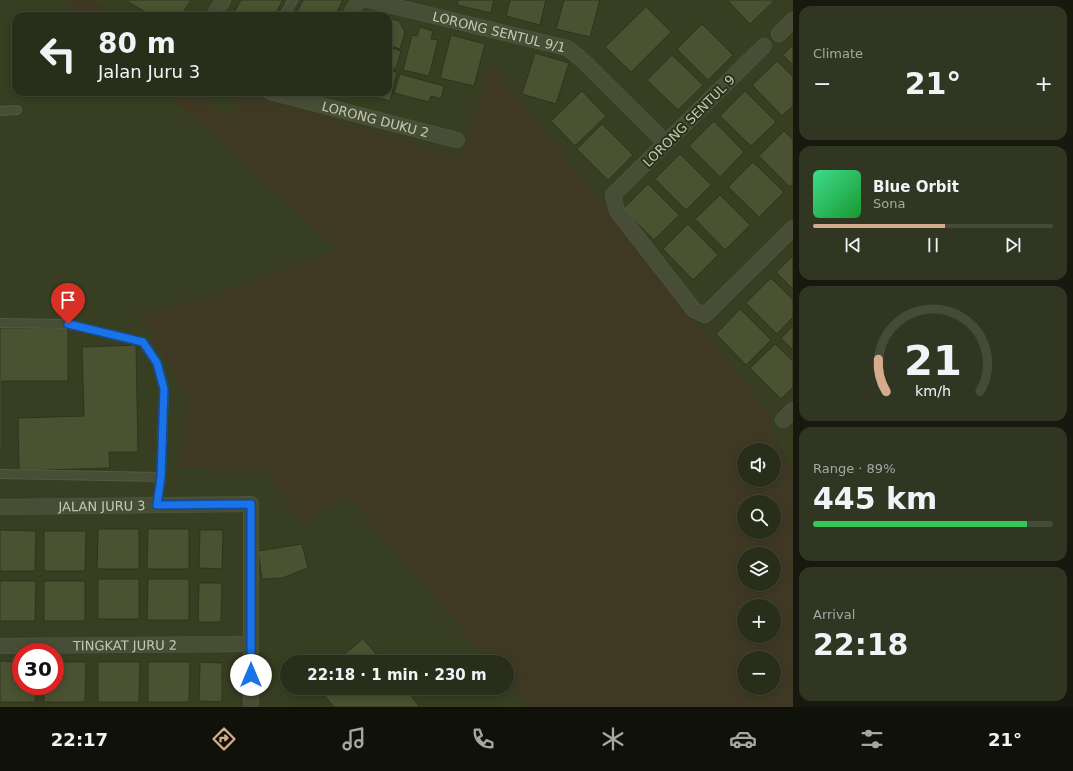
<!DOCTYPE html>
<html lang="en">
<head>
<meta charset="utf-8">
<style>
  :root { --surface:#292e1a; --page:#313623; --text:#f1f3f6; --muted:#a5a8a2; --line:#454a39; --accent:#d6ab8b }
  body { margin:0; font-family:"DejaVu Sans",sans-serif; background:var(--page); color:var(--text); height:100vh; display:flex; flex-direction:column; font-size:15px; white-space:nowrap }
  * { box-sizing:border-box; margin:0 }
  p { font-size:13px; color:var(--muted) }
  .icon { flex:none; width:22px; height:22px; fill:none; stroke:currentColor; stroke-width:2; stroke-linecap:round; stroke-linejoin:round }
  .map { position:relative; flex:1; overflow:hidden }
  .panel { display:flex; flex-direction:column; gap:6px; padding:6px; background:#17190e; width:280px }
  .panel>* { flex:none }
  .hud { position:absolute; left:12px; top:12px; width:380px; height:84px; border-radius:12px; box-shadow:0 2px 10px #0003,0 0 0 1px var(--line); background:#292e1a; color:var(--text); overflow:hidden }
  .fabs { position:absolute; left:737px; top:443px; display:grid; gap:8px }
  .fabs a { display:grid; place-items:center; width:44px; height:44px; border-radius:50%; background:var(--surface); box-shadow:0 2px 10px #0003,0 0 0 1px var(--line); font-size:20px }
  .speed { position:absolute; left:12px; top:643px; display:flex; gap:8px; font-size:20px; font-weight:700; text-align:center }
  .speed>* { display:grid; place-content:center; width:52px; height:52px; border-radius:50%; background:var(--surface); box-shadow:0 2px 10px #0003,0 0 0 1px var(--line); line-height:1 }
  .speed .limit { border:6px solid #d22; background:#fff; color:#111 }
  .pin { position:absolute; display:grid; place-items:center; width:34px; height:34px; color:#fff; margin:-41px -17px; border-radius:50% 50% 50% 0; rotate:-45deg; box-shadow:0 0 4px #0007 }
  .pin .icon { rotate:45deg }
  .me { position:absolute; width:44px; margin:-22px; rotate:0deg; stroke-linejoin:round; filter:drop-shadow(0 0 3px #0008) }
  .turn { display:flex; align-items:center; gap:14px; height:84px; padding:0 20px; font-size:18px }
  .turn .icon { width:52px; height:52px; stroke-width:2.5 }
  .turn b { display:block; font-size:28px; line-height:34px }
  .big { font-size:30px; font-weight:700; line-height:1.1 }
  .panel .card { flex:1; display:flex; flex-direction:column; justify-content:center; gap:6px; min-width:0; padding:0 14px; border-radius:12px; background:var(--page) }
  .panel .dial { align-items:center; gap:0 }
  .dial svg { height:104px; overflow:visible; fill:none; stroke:var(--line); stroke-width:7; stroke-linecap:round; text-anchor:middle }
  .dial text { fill:var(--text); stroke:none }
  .song { display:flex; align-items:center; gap:12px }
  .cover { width:48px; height:48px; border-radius:6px; background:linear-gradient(135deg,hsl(150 70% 55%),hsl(130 70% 35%)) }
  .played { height:4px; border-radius:2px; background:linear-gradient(90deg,var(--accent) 55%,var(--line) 55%) }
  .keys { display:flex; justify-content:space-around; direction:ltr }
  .heat { display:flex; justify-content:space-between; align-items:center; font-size:22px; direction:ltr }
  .charge { height:6px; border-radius:3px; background:linear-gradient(90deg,#34c759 89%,var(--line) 0) }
  .trip { position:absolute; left:280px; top:655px; width:234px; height:40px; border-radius:20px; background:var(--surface); box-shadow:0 2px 10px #0003,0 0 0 1px var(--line); font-weight:700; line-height:40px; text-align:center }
  .dock { display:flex; height:64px; justify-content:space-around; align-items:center; background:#10120a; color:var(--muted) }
  .dock .icon { width:28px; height:28px }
  .dock .current { color:var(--accent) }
  .dock b { font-size:18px; color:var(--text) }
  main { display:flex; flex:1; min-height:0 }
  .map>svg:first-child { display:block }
  .green { fill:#3f3924; fill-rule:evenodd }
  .building { fill:#4a5231; stroke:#2f341d }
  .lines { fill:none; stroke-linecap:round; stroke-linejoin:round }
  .lane-casing { stroke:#545a42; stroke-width:10 }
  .street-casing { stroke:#545a42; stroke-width:16 }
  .lane { stroke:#484e36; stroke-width:8 }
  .street { stroke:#484e36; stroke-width:15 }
  .route-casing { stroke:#114b97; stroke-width:10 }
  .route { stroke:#1a73e8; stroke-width:7 }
  .labels { text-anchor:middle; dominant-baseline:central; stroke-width:4; stroke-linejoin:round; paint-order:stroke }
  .street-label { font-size:13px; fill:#c3c9b2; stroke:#2d321b }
</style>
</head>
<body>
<main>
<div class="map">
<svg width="793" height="707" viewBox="0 0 793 707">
  <rect width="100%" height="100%" fill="#373e22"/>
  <g class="green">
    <polygon points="64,0 92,0 110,16 82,16"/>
    <path d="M490,63L770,414L774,439L793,466V707H528L507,683V662H489L349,497L302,523L267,472L176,467L190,400L138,314L209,297L338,249L166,92H194L201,99L228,117L246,92L361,128L462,157ZM744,450H774V480H744ZM744,502H774V532H744ZM744,554H774V584H744ZM744,606H774V636H744ZM744,658H774V688H744Z"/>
  </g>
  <g class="building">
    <polygon points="125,0 191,0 181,16 152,16"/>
    <polygon points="241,0 283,0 274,16 232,16"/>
    <polygon points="303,0 343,0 335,16 295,16"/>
    <polygon points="458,0 494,0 491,13 457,5"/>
    <polygon points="510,0 546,0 540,25 506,16"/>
    <polygon points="564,0 600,0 590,37 556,29"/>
    <polygon points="727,0 775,0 750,24"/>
    <polygon points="646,7 671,32 631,72 605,47"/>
    <polygon points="388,18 399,21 405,32 400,49 388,45"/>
    <polygon points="702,24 733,55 708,80 677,49"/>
    <polygon points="420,27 433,31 431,39 438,40 429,76 403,70 412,35 417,36"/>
    <polygon points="451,35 485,44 474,86 440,78"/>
    <polygon points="793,45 793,65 783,55"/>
    <polygon points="388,47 401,51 396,69 388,67"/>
    <polygon points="535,53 569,63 556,104 522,94"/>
    <polygon points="672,55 703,85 678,110 647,80"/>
    <polygon points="777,61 793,77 793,106 782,116 752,85"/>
    <polygon points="388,70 397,72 390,101 354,92 388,92"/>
    <polygon points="400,74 444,86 441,99 431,96 429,102 394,93"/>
    <polygon points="582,91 606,116 575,146 551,121"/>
    <polygon points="745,91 776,122 751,146 720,116"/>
    <polygon points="714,121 744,152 720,177 689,146"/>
    <polygon points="602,124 633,155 608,180 577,149"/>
    <polygon points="784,131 793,140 793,184 790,187 759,156"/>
    <polygon points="680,154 711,185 686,210 655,179"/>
    <polygon points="753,162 784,192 759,217 728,187"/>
    <polygon points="648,184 679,215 654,240 623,209"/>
    <polygon points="720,195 750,225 725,250 695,219"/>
    <polygon points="688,224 718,255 693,280 663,249"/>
    <polygon points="793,256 793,289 776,272"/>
    <polygon points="771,278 793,300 793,317 777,334 746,303"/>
    <polygon points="740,309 771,340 746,365 716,334"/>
    <polygon points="793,326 793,350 781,338"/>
    <polygon points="0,328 68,328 68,381 2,381 2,450 0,450"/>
    <polygon points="775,344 793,361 793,387 781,399 750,368"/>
    <polygon points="136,345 138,452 109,452 110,468 19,471 18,418 84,416 82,347"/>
    <polygon points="98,529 139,529 139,569 97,569"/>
    <polygon points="148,529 189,529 189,569 147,569"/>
    <polygon points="0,530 36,531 35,571 0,571"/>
    <polygon points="200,530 223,530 222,569 199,568"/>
    <polygon points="44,531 86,531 85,571 44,571"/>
    <polygon points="302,544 308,568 282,578 262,579 258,551"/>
    <rect x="98" y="579" width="41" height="40"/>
    <polygon points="148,579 189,579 189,620 147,620"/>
    <polygon points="0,581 36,581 35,621 0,621"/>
    <rect x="44" y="581" width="41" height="40"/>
    <polygon points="199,583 222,583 221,622 198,622"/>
    <polygon points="363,639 383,662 335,662"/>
    <polygon points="0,661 21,662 21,686 36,686 35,702 0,702"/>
    <polygon points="55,662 86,662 85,702 44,702 44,686 55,686"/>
    <polygon points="98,662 140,662 139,702 98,702"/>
    <polygon points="148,662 190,662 189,702 148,702"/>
    <polygon points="200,662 222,663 222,702 199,701"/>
    <polygon points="318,688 404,688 420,707 334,707"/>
  </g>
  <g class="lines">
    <defs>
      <g id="lane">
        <polyline points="284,16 293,0"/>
        <polyline points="0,111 17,110"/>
        <polyline points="0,323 68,324 143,342 157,363 164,389 161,477 157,505"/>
        <polyline points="0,474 161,477"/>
      </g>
      <g id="street">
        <path id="s1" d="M368,0L567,48L579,57L666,143"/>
        <polyline points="214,16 223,0"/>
        <polyline points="350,16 359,0"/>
        <polyline points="779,34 793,20"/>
        <polyline points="764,46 613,195 617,211 694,310 705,315 793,228"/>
        <path id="s2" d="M270,92L457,140"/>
        <polyline points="783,420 793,410"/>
        <path id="s3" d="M0,507L251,504V707"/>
        <path id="s4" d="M0,646L251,644"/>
      </g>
    </defs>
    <use href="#lane" class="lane-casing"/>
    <use href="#street" class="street-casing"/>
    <use href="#lane" class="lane"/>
    <use href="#street" class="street"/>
  </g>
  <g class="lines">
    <defs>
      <polyline id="route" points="68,324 143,342 157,363 164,389 161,477 157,505 251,504 251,675"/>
    </defs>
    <use href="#route" class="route-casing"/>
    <use href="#route" class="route"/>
  </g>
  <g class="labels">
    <g class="street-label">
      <text stroke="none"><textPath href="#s1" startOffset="135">LORONG SENTUL 9/1</textPath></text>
      <text stroke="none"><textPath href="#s2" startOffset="109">LORONG DUKU 2</textPath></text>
      <text transform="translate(689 121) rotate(-45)">LORONG SENTUL 9</text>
      <text stroke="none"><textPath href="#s3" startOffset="102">JALAN JURU 3</textPath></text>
      <text stroke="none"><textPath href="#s4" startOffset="125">TINGKAT JURU 2</textPath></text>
    </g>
  </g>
</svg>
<div class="fabs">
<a><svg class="icon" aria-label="sound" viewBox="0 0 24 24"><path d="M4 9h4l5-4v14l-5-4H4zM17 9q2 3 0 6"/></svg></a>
<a><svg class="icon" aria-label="search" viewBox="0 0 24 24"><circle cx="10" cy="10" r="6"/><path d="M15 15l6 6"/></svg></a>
<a><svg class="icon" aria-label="layers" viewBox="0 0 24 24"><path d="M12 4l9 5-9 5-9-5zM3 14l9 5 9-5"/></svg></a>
<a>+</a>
<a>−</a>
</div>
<div class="speed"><div class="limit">30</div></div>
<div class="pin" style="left:68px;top:324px;background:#d93025"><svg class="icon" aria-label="arrive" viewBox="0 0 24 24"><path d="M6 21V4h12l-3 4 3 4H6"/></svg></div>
<svg class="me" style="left:251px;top:675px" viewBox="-20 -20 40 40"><circle r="19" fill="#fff"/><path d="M0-13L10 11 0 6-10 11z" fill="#1a73e8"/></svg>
<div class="trip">22:18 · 1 min · 230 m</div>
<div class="hud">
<div class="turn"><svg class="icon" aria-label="left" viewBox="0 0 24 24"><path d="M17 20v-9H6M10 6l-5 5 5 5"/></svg><div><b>80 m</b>Jalan Juru 3</div></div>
</div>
</div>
<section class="panel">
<div class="card"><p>Climate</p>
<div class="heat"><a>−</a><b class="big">21°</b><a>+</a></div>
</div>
<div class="card">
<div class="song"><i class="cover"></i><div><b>Blue Orbit</b><p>Sona</p></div></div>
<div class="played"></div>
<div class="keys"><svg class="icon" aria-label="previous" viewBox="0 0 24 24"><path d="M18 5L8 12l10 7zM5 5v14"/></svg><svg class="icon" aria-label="pause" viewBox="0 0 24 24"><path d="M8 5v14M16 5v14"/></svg><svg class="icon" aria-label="next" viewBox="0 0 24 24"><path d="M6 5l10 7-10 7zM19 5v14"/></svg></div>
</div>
<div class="card dial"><svg viewBox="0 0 100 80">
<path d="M14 69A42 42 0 1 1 86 69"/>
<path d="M14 69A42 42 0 0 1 8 44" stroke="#d6ab8b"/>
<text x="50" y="56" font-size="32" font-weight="700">21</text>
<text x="50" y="72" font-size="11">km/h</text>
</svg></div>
<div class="card"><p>Range · 89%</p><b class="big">445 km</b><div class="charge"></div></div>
<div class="card"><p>Arrival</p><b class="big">22:18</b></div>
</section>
</main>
<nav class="dock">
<b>22:17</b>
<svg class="icon current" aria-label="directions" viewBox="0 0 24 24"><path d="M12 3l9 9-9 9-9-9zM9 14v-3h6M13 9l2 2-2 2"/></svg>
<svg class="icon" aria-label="music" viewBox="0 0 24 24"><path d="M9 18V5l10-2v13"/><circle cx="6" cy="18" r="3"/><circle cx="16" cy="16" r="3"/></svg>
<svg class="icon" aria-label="phone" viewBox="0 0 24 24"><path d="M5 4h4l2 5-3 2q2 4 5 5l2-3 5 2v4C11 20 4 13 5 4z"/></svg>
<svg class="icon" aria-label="climate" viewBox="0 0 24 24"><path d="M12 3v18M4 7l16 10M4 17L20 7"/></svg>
<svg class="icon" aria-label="car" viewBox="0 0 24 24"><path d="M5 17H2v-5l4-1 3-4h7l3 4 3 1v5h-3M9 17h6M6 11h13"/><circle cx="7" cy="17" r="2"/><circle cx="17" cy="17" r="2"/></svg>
<svg class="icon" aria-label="filters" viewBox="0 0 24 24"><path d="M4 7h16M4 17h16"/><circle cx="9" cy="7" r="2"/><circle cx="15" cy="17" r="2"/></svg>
<b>21°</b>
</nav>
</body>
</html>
